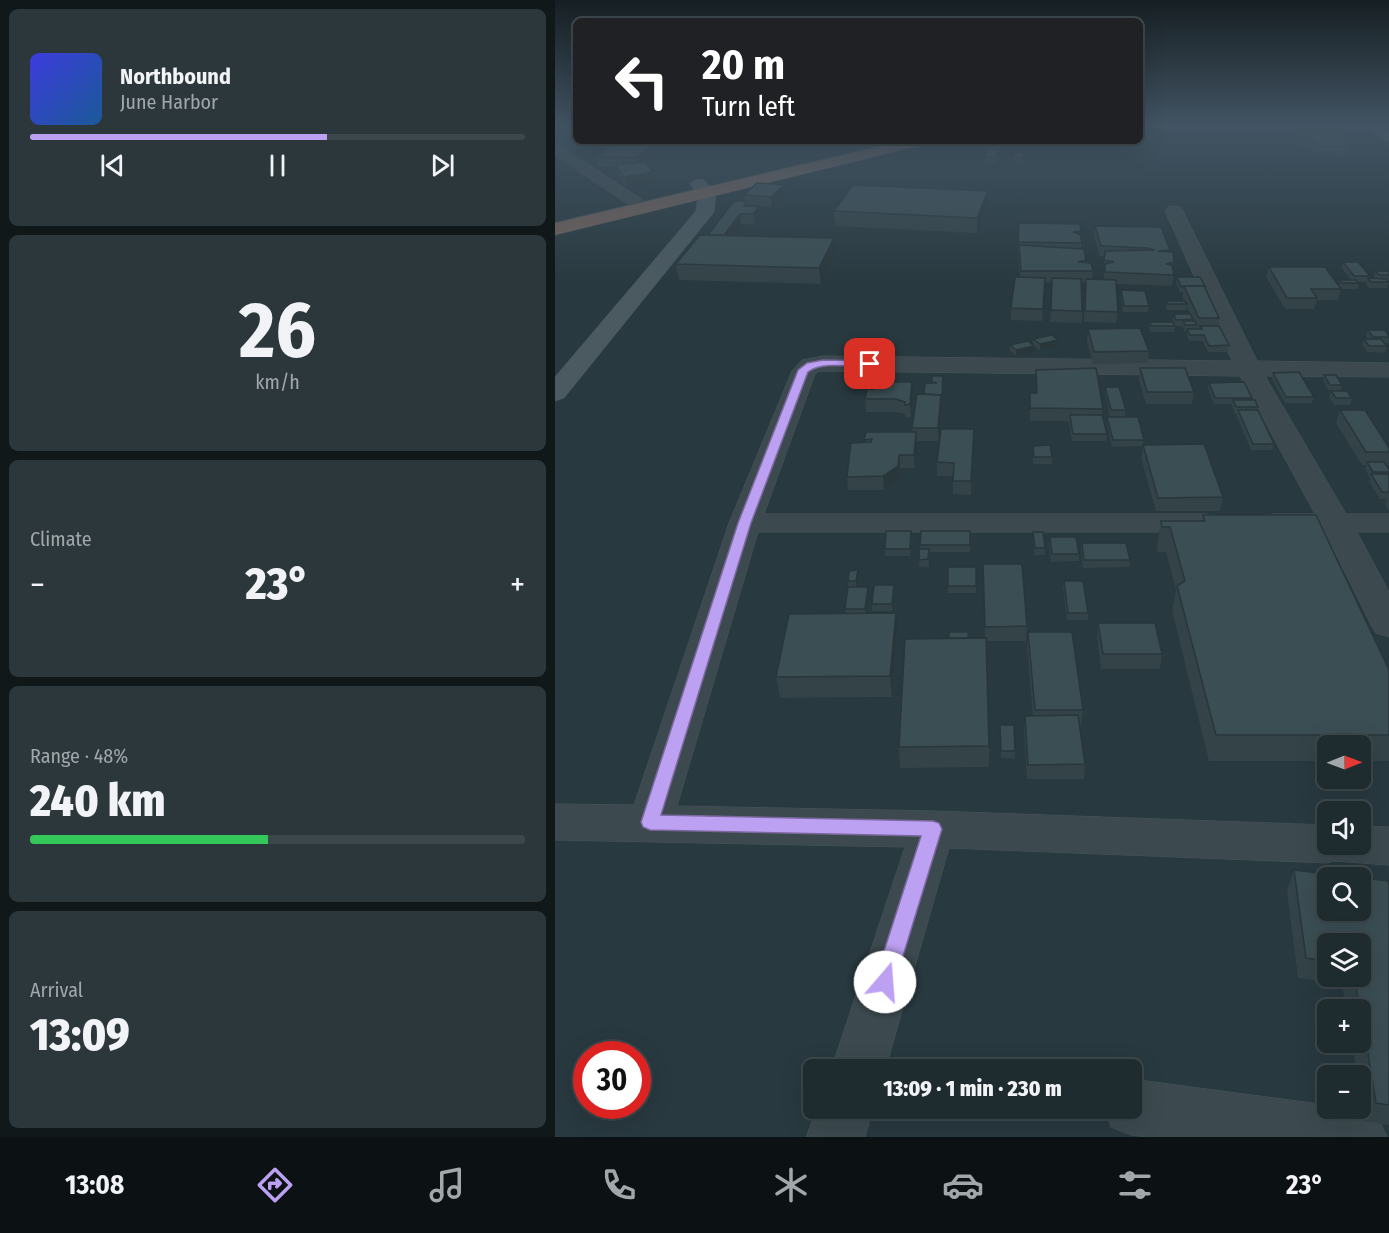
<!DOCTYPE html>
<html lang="en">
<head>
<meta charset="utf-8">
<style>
  :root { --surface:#1e2b2f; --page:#2b373b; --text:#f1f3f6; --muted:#a1a7aa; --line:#3c474b; --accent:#bca0f2 }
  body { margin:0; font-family:"Fira Sans Condensed",sans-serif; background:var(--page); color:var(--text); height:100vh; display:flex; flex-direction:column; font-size:22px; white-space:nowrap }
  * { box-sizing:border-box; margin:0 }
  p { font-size:20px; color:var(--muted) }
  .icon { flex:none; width:33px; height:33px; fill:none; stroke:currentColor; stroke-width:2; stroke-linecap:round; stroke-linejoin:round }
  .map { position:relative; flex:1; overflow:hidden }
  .details { display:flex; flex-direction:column; gap:9px; padding:9px; background:#10181a; width:555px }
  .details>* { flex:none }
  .guide { position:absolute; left:18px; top:18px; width:570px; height:126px; border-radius:9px; box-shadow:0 6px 24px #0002,0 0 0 2px var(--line); background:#202124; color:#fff; overflow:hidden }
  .needle { width:39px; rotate:89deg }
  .tools { position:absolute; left:762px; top:735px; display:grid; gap:12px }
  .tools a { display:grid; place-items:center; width:54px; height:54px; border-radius:9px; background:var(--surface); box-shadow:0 6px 24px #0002,0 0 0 2px var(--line); font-size:30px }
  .speed { position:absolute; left:18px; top:1041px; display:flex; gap:12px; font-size:30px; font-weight:700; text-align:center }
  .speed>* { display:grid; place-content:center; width:78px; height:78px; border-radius:50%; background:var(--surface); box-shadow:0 6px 24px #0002,0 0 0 2px var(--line); line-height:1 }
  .speed .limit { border:9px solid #d22; background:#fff; color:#111 }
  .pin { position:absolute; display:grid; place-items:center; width:51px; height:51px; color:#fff; margin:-26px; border-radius:12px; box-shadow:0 3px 9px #0006 }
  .me { position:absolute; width:66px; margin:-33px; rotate:18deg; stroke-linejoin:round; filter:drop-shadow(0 0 4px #0008) }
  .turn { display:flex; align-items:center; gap:21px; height:126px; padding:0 30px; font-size:27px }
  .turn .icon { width:78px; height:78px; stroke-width:2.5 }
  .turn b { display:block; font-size:42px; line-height:51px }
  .big { font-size:45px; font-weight:800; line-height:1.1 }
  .details .tile { flex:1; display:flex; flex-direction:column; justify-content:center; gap:9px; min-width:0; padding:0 21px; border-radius:9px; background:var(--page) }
  .details .dial { align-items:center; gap:0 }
  .dial b { font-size:78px; line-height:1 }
  .song { display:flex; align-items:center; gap:18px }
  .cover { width:72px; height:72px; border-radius:9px; background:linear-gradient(135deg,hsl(240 70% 55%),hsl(210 70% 35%)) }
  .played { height:6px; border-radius:3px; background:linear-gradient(90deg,var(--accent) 60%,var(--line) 60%) }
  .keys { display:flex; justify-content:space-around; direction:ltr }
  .heat { display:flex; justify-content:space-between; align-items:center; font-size:33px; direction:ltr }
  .charge { height:9px; border-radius:4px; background:linear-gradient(90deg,#34c759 48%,var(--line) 0) }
  .trip { position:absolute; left:248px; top:1059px; width:339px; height:60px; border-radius:9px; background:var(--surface); box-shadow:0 6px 24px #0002,0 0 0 2px var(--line); font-weight:800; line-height:60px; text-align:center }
  .tab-bar { display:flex; height:96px; justify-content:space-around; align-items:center; background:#0c1113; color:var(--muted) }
  .tab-bar .icon { width:42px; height:42px }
  .tab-bar .current { color:var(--accent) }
  .tab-bar b { font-size:27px; color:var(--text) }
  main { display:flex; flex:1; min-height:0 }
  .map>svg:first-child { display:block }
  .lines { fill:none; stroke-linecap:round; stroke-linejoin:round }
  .street-casing { stroke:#49565b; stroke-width:1 }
  .secondary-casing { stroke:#49565b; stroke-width:1 }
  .primary-casing { stroke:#49565b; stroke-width:1 }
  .highway-casing { stroke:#475459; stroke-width:1 }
  .street { fill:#3c4a4f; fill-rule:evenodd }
  .secondary { fill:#4b5a61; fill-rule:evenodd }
  .primary { fill:#5b696f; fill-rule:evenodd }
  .highway { fill:#74625a; fill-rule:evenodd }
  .wall { fill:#334348; fill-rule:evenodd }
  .shaded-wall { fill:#29373b }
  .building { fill:#3b4e54; stroke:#29373b; stroke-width:1.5 }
  .route { fill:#bca0f2; stroke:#7a689d; stroke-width:1.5 }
</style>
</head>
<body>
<main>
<section class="details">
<div class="tile">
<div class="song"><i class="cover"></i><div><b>Northbound</b><p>June Harbor</p></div></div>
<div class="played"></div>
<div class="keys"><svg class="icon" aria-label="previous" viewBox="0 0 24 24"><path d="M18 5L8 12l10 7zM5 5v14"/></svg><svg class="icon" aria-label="pause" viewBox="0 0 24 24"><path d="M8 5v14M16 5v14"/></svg><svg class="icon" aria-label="next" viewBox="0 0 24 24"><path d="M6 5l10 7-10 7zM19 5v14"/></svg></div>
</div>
<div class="tile dial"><b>26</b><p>km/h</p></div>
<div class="tile"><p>Climate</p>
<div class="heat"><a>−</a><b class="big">23°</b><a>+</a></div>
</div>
<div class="tile"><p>Range · 48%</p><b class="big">240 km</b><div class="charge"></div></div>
<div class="tile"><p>Arrival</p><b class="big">13:09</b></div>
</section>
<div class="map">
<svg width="834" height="1137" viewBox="0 0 834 1137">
  <rect width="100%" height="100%" fill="#28393f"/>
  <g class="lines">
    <defs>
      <g id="street">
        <polygon points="0,143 5,145 98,207 95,211 83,211 0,155"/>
        <polygon points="619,206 625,207 628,211 702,361 834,363 834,377 710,376 791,514 834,514 834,532 802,532 834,592 834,637 821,633 816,625 770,532 719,532 708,530 703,523 708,516 719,514 760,514 685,376 264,371 260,374 209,514 650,514 661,516 666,523 661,530 650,532 203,532 122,806 378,811 772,825 772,844 806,844 806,826 834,827 834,865 778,861 772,863 394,848 330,1070 276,1070 350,847 0,840 0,804 79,805 174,523 237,371 247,360 268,356 677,361 610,211 613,207"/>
        <polygon points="576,1079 772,1105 772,1108 803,1108 823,1117 832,1137 592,1137 576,1135 556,1127 549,1108 576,1108"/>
        <polygon points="262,1108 318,1108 310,1137 252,1137"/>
      </g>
      <polygon id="secondary" points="143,179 149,180 161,193 159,212 9,398 0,401 0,377 141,211 143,194 135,184"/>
      <polygon id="primary" points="814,126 830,126 834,130 834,141 829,140"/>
      <polygon id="highway" points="347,141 373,141 371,144 0,235 0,223"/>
    </defs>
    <use href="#street" class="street-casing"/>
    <use href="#secondary" class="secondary-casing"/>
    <use href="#primary" class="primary-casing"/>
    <use href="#highway" class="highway-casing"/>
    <use href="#street" class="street"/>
    <use href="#secondary" class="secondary"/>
    <use href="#primary" class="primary"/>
    <use href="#highway" class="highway"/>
  </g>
  <g class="wall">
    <polygon points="743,131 795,146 793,155 762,154 756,147 744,144 742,140"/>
    <polygon points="45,141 162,141 157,145 108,143 108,146 89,162 98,172 100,182 72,186 63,175 62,167 43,166 41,157 53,148 43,148 42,143"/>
    <polygon points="469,153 468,163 458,162 458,158"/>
    <polygon points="443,154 441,163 430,162 430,158"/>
    <polygon points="229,185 230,195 217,207 192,205 193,206 204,206 205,216 200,224 186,224 178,235 280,253 266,284 124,280 121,264 189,201 189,195"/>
    <polygon points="432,205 422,233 280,226 279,211"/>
    <polygon points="464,223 525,235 527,243 526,249 531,260 531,263 538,271 537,279 549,279 549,257 545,256 539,236 540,226 615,251 619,262 618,269 619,275 617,286 561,284 563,312 561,323 529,322 530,282 527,282 527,323 495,322 497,282 490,282 487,321 456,320 456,308 465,277 463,252"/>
    <polygon points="788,262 815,276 814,278 820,278 819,277 820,271 834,271 834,281 833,281 834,282 832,288 814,288 811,284 812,282 803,282 804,283 803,289 786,289 783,300 762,300 759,309 730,309 711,277 714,267 784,285 785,280 796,280 786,267"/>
    <polygon points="622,277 650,288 664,318 663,326 674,345 673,352 653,352 648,341 634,341 632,335 632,331 629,331 628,326 620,326 618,320 619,314 635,314 631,305 631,310 612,310 611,307 612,301 629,301 628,297 628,292 625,292 621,283"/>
    <polygon points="566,290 594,306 593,312 568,312 566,296"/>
    <polygon points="595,322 620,326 619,332 596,332 594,328"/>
    <polygon points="533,329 594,351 593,363 538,364 532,341"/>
    <polygon points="813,330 834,336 833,343 829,343 832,346 830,353 812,352 807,345 809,339 813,339 811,336"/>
    <polygon points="478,339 503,340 503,346 485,351 479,346 479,352 461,356 455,351 455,345 478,345"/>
    <polygon points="585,368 639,392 637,404 591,404 584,380"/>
    <polygon points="481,370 548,409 547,415 552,434 551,441 517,441 514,421 475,421 475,393 481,393"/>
    <polygon points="718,373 759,397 757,403 730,403 717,379"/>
    <polygon points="769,375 787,385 785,391 797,398 795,405 779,405 774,397 776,391 774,391 768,381"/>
    <polygon points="331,376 331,382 358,395 356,417 350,417 350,414 342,412 311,412 310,399 312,389 311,383"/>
    <polygon points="377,376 388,376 387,403 383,441 362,441 360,468 345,468 344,479 329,490 293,490 292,477 310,442 309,440 357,432 357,428 369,394 377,383"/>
    <polygon points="654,383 697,398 696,400 703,407 703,410 719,444 717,450 696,450 682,417 682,414 680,414 677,406 677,404 659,404 653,389"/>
    <polygon points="550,387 571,410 570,417 589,440 588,445 668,497 665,511 601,511 586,458 588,446 557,447 552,424 552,417 555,417 550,393"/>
    <polygon points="785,410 834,452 834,461 833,465 832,465 834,469 834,511 830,504 832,499 825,499 814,481 815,478 810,469 811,465 807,465 781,423"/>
    <polygon points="419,429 416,495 398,494 398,476 382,476 382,462"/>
    <polygon points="478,446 497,457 497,464 478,464"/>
    <polygon points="648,515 834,670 834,761 806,761 806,746 772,746 772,761 654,761 617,611 621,590 611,552 603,552 602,546 606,521 647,521"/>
    <polygon points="366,531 415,531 415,552 374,552 374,567 364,567"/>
    <polygon points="478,532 490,548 490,555 479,555"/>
    <polygon points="495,537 524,554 524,561 496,562 494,544"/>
    <polygon points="357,538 355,556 330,556 330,549"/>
    <polygon points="527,543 575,560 574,567 528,568 526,550"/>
    <polygon points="428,564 472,626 471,641 431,641 434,746 434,767 345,768 344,747 413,638 430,638"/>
    <rect x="393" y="567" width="28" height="26"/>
    <polygon points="304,578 302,587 313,587 313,594 311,613 342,634 337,697 225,698 221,677 291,614 290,609 293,587 293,581"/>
    <polygon points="509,581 533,613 533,620 512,620 508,588"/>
    <polygon points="339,592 337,611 317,611 317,604"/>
    <polygon points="543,623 607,654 605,669 546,669 542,637"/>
    <polygon points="473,632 528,710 526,725 525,725 530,764 529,779 472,779 469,730 470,716 478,716 472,647"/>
    <polygon points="445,732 460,751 460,759 446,758"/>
    <path d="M739,870L834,886V1125L810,1121L806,1096V1076H802L797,1042H806V1010H791L787,984L743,978L732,891ZM772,944H806V976H772Z"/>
  </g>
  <g class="shaded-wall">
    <polygon points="102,141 108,141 108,146 82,168 80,158"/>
    <polygon points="98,172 100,182 72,186 69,177"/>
    <polygon points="229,185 230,195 217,207 216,197"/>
    <polygon points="433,191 432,205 422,233 422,218"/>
    <polygon points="204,206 205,216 200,224 198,214"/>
    <polygon points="185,214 186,224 170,247 168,236"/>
    <polygon points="279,238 280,253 266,284 264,268"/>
    <polygon points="503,340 503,346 485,351 485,344"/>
    <polygon points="479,346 479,352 461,356 461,350"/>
    <polygon points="357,382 358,395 356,417 355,404"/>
    <polygon points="386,395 387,407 383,441 383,428"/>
    <polygon points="419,429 419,442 416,495 416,481"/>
    <polygon points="361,432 362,445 360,468 359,455"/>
    <polygon points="344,455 345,468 344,479 329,490 328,476"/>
    <polygon points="303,570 304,578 302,589 301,581"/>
    <polygon points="339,585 339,592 337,611 337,604"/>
    <polygon points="313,587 313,594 311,616 310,609"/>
    <polygon points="341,613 342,634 337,697 335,676"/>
  </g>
  <g class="building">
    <polygon points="743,131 783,132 795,146 764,146 758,138 746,135"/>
    <polygon points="45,141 61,141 57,144 42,143"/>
    <polygon points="63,141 102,141 80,158 41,157"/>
    <polygon points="433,148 443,150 441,158 430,158"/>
    <polygon points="460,152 469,153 468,158 458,158"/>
    <polygon points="89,162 98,172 69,177 61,165"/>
    <polygon points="202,183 229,185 216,197 189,195"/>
    <polygon points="298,185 433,191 422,218 279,211"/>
    <polygon points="179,201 192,201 189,206 204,206 198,214 185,214 169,235 153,235"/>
    <polygon points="464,223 525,224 526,231 518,232 525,234 527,243 463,242"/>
    <polygon points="540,226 606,227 615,250 603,251 618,252 619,262 611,264 617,265 619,275 550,272 550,264 559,262 549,260 550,251 600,250 592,248 546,246"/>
    <polygon points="145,235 279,238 264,268 121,264"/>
    <polygon points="464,245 529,249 531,260 523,262 536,263 538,271 466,271"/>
    <polygon points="788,262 803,262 815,276 799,276"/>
    <polygon points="714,267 770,267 786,289 756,289 762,298 732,298"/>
    <polygon points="820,271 834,271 834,275 824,275"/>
    <polygon points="460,277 490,278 488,309 456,308"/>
    <polygon points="622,277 645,277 650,286 629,286 630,287 626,287"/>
    <polygon points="497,278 526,279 527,311 496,310"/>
    <polygon points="813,278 831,279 834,282 816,282"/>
    <polygon points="531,279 561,280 563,312 530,311"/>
    <polygon points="785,280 801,280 804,283 787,283"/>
    <polygon points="629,286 649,286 664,318 644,318"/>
    <polygon points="566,290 590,291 594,306 569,306"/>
    <polygon points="612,301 630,301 632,304 613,304"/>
    <polygon points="619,314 635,314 638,319 621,320"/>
    <polygon points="628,321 640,321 641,325 630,325"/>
    <polygon points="595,322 618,322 620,326 596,326"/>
    <polygon points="645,326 664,326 674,345 654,346 649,335 635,335 632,329 647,329"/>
    <polygon points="585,328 594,351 539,352 533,329"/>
    <polygon points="813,330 830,330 834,337 818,337"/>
    <polygon points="497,335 503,340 485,344 478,339"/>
    <polygon points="809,339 826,339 832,346 814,346"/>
    <polygon points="473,341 479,346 461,350 455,345"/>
    <polygon points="541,368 548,409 475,408 475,393 482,393 481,370"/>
    <polygon points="585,368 630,368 639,392 592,392"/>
    <polygon points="744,372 759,397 731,397 718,373"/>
    <polygon points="769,375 781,375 787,385 775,385"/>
    <polygon points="313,376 331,376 330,382 311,383"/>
    <polygon points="377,376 388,376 387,396 386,395 369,394 370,383 382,383 377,382"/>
    <polygon points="320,382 357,382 355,404 350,405 350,402 341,399 310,399 312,389 319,389"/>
    <polygon points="689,382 697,398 660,398 654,383"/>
    <polygon points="550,387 564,387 571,410 556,410"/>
    <polygon points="776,391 792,391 797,398 781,398"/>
    <polygon points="362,394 386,395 383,428 357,428"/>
    <polygon points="678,400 700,400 703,407 681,407"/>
    <polygon points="683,410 703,410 719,444 698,444"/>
    <polygon points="785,410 810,410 834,448 834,452 811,452"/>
    <polygon points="515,415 547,415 552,434 518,434"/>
    <polygon points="552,417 583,417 589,440 558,440"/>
    <polygon points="386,429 419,429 416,481 398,481 399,463 382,462"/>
    <polygon points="311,432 361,432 359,455 344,455 343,466 328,476 292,477 296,443 316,442 317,439 309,440"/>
    <polygon points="649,444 668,497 603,498 588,445"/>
    <polygon points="495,445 497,457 479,457 478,446"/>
    <polygon points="812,462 829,462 834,469 834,472 818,472"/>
    <polygon points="816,474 834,474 834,492 827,492"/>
    <polygon points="648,515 761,515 834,670 834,735 661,735 622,586 630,581 615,527 607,527 606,521 650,521"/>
    <polygon points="331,531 356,531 355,549 330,549"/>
    <polygon points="366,531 415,531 415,545 365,545"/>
    <polygon points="478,532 488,532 490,548 480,548"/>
    <polygon points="495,537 521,537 524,554 497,554"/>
    <polygon points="527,543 571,543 575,560 529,560"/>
    <polygon points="364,549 374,549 373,559 364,560"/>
    <polygon points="428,564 467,564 472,626 430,627"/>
    <rect x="393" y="567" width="28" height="19"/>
    <polygon points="303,570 301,581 293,581 294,571"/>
    <polygon points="509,581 528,581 533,613 513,613"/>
    <polygon points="319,585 339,585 337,604 317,604"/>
    <polygon points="293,587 313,587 310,609 290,609"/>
    <polygon points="341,613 335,676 221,677 234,614"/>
    <polygon points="543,623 600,623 607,654 548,654"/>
    <rect x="394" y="632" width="19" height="6"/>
    <polygon points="473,632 517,632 528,710 480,710"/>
    <polygon points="431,638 434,746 344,747 350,639"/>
    <polygon points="523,715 530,764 473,765 470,716"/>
    <polygon points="445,725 459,725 460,751 446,751"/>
    <polygon points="739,870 802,878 772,878 772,910 806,910 806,878 833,881 834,886 834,1105 821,1103 806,1010 805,1010 799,976 806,976 806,944 772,944 772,961 751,958"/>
  </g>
  <linearGradient id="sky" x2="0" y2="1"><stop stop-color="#161f23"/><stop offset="0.44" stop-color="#425463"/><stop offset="1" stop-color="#425463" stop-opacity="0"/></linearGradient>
  <rect width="834" height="285" fill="url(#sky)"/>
  <path class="route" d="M268,360L315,361L320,364L315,367C297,367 268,361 253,372L196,523L106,815L378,821L384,823L387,829L340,982L337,989L330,992L322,989L319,982L366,836L95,830L88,827L86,822L183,523L243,370L252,363Z"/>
</svg>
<div class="tools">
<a><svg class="needle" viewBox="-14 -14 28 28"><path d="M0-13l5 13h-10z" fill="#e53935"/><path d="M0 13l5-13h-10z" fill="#a1a7aa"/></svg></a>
<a><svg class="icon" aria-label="sound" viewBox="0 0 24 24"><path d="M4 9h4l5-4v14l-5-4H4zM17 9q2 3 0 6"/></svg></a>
<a><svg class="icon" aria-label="search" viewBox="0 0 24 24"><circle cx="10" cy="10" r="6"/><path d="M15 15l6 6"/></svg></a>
<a><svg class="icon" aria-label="layers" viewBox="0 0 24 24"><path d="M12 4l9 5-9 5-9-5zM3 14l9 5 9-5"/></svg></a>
<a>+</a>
<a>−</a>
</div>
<div class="speed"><div class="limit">30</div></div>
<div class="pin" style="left:315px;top:364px;background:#d93025"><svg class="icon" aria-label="arrive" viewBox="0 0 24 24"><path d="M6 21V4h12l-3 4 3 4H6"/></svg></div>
<svg class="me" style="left:330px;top:982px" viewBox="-20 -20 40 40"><circle r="19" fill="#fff"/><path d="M0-13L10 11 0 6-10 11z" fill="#bca0f2"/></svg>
<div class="trip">13:09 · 1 min · 230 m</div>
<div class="guide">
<div class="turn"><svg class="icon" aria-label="left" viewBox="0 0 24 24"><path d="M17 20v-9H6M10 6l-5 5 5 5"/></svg><div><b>20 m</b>Turn left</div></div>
</div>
</div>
</main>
<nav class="tab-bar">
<b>13:08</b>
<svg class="icon current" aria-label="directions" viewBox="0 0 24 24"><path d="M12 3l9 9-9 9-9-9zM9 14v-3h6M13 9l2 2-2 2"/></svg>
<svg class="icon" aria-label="music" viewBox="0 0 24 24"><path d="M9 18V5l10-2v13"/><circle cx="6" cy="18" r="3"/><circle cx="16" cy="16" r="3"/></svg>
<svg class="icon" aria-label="phone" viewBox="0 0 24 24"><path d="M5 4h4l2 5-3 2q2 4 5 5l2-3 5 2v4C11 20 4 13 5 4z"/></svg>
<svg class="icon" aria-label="climate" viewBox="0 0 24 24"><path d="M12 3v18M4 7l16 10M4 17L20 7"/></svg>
<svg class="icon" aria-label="car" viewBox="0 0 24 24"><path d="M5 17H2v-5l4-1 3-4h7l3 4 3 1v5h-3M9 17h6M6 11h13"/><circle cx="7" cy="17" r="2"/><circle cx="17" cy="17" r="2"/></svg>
<svg class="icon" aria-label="filters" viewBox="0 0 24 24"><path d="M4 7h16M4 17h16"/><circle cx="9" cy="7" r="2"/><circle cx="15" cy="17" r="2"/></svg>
<b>23°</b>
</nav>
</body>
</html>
